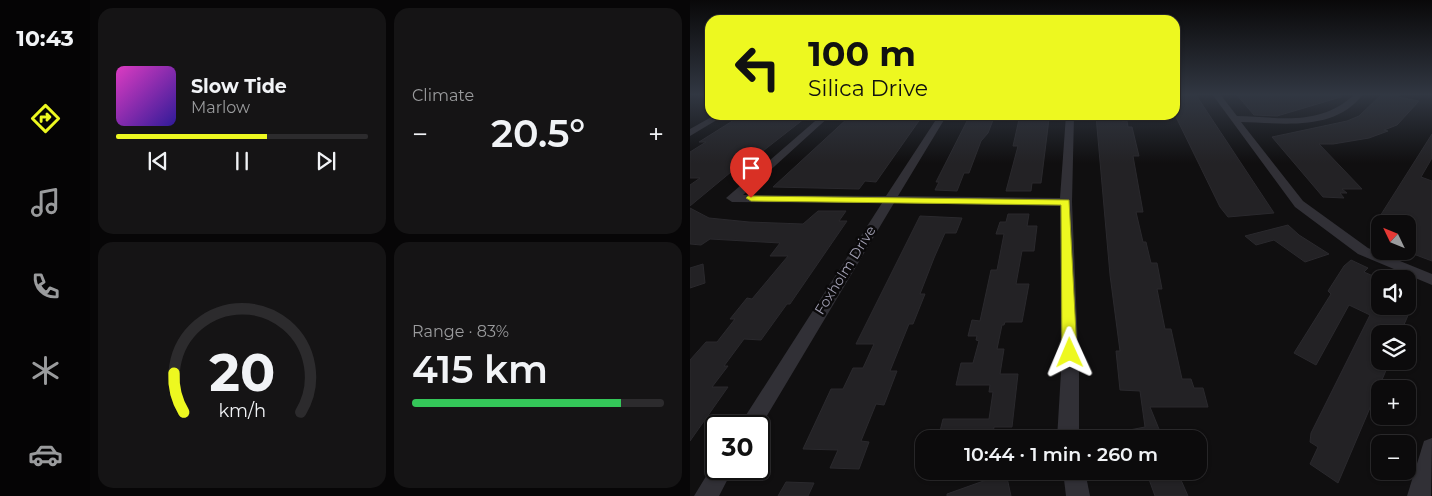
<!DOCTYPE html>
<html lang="en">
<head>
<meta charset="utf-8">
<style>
  :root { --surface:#0c0b0c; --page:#151415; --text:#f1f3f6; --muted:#9a9b9d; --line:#2c2b2d; --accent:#edf820 }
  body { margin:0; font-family:Montserrat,sans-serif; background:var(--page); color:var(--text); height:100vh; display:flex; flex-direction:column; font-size:19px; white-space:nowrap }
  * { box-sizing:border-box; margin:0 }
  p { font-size:16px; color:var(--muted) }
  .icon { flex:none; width:28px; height:28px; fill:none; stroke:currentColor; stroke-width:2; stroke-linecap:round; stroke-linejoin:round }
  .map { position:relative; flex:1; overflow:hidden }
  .details { display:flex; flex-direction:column; gap:8px; padding:8px; background:#070607; width:600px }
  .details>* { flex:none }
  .guide { position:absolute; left:15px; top:15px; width:475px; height:105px; border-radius:15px; box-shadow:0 1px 4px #0004,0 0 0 1px var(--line); background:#edf820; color:#111; overflow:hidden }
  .needle { width:32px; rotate:313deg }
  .fabs { position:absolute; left:681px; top:215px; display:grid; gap:10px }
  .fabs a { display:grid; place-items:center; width:45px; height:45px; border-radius:10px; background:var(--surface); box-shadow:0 1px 4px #0004,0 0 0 1px var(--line); font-size:25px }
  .speed { position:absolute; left:15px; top:415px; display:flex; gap:10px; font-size:25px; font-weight:700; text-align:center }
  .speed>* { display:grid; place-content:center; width:65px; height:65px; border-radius:50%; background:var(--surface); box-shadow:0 1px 4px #0004,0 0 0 1px var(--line); line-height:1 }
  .speed .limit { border:2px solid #111; border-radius:8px; background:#fff; color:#111 }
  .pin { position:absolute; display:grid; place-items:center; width:42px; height:42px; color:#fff; margin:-51px -21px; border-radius:50% 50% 50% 0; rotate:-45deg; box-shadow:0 0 5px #0007 }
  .pin .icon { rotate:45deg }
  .me { position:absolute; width:55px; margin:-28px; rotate:359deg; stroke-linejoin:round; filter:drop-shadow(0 0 4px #0008) }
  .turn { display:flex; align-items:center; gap:18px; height:105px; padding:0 20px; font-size:22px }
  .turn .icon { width:65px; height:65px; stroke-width:2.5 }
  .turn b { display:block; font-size:35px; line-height:42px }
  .big { font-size:38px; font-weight:600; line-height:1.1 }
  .details .widget { flex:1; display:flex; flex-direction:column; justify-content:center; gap:8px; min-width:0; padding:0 18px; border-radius:15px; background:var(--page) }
  .details .dial { align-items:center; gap:0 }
  .dial svg { height:130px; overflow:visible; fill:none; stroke:var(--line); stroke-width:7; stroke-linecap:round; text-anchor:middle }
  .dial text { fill:var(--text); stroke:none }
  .song { display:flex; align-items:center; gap:15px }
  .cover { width:60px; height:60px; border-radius:8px; background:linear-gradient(135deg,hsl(310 70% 55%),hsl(250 70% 35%)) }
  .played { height:5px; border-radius:2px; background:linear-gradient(90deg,var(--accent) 60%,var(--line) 60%) }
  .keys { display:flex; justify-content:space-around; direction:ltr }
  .heat { display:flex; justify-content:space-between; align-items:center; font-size:28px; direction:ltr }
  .charge { height:8px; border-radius:4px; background:linear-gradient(90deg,#34c759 83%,var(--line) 0) }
  .details .tiles { flex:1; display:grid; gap:8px; grid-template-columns:repeat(2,1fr) }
  .trip { position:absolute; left:225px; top:430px; width:292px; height:50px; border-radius:15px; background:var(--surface); box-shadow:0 1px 4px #0004,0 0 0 1px var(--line); font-weight:600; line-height:50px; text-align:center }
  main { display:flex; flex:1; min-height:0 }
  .dock { display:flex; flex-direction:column; width:90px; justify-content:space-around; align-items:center; background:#050405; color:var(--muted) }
  .dock .icon { width:35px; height:35px }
  .dock .on { color:var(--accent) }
  .dock b { font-size:22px; color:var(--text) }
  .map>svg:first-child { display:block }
  .building { fill:#232225; stroke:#2a292d }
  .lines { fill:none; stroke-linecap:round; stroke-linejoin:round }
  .minor { fill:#313036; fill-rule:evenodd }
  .route { fill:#edf820; stroke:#9aa115 }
  .labels { text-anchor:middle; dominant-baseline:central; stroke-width:5; stroke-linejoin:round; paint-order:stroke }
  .street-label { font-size:14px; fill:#a19fb2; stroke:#0b0a0b }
</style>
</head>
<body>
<main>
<nav class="dock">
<b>10:43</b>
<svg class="icon on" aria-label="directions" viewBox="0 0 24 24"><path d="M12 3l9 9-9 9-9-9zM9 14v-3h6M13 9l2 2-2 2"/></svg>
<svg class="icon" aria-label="music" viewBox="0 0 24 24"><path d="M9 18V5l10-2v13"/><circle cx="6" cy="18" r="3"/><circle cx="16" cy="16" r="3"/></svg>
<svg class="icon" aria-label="phone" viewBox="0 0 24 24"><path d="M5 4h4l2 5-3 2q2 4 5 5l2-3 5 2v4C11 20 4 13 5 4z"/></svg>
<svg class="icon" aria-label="climate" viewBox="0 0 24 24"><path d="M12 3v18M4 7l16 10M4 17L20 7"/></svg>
<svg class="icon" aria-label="car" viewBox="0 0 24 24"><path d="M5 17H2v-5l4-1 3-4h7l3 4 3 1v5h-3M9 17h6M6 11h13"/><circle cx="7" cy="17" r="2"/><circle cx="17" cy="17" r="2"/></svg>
</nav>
<section class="details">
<div class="tiles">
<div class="widget">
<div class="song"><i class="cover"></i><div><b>Slow Tide</b><p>Marlow</p></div></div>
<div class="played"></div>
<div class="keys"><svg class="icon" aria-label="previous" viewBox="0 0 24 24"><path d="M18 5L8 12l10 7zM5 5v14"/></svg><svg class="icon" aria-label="pause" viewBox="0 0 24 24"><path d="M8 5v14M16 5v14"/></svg><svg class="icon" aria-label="next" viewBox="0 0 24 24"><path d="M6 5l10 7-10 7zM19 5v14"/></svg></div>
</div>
<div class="widget"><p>Climate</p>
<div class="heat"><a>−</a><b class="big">20.5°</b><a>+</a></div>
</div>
<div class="widget dial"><svg viewBox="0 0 100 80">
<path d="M14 69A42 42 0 1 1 86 69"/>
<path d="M14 69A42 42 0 0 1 8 45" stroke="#edf820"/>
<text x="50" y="56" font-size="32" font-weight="700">20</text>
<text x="50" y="72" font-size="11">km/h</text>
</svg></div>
<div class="widget"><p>Range · 83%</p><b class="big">415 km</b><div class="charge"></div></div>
</div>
</section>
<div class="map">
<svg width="742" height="496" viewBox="0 0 742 496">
  <rect width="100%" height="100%" fill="#100f10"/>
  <g class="building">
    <polygon points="485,94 506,95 584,213 538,217 530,207 485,115"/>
    <polygon points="546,94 651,94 651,97 587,116 564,115"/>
    <polygon points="692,94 710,94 708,97 729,101 707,125 694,130 698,131 679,138 643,144 629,144 672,189 652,189 657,193 650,193 654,198 633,197 582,137 657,121 669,116"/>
    <polygon points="52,115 119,115 46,172 41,172 0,206 0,185 10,178 0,178 0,152 16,142 9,142"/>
    <polygon points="207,115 233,115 186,182 175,181 169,189 83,187 159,117 205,117"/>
    <polygon points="287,115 305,115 298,133 291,141 279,173 274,173 267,191 245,190 249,182 246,182 278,119 285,119"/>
    <polygon points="330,115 349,115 348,118 359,119 351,183 342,183 341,191 316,191 328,146 323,146"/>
    <polygon points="406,116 431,116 432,121 437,121 438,127 442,127 449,156 443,156 453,212 446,212 453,242 456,242 461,263 467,263 472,289 467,289 475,329 481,329 492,379 501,379 504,388 513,388 518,407 460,407 473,439 425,439 424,433 455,427 450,391 430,390 426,351 430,351 420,275"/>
    <polygon points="742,134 742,158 731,177 742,181 742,261 718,252 718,224 685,224"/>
    <polygon points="0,208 19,218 59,222 113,224 128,211 156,211 149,221 157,221 100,304 97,304 71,340 54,339 34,366 38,366 22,387 38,387 0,441 0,360 16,342 27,342 45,319 40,319 57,298 62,299 98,256 80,256 90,243 20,239 11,245 0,244"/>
    <polygon points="318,214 339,214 337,226 347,226 344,251 332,251 326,284 339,284 332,322 315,322 314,325 312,325 307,349 314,349 310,374 328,374 322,427 304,427 302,439 248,439 253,419 299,419 303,392 299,392 300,385 266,385 271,363 283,363 289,341 286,340 287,336 278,336 282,320 290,321 301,270 307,270 314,234 306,234 310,222 316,222"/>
    <polygon points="230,216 272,218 266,233 255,233 244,258 230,294 235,294 223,324 219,324 200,371 207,371 194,405 186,404 171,441 179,442 169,469 140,468 148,450 113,449 141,389 153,389 163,368 173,368 184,344 166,344"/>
    <polygon points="598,225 609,235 639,254 615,262 584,240 566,245 555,236"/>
    <polygon points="661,260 678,268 674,272 690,279 690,306 722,306 710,334 690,334 690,361 700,361 648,483 620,464 628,447 620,442 621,433 680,315 659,305 626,365 604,353 641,294 638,291 654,266"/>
    <polygon points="13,264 15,283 0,288 0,268"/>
    <polygon points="456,471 487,471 498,496 465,496"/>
    <polygon points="316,473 321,496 257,496 257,494"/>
    <polygon points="96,482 124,483 118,496 88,496"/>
  </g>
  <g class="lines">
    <g class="minor">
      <path d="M522,94H530L547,116C592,117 629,127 665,94H673C645,132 593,123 551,122L613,201L678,248L742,274V285L668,254L605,207Z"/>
      <polygon points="25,115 35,115 0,136 0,129"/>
      <polygon points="132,115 141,115 53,195 196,196 249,115 257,115 208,196 370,198 376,115 384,115 382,202 389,372 389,439 367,439 371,372 370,206 204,203 69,429 69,426 49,426 192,203 42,202 36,198"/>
      <polygon points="742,438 741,496 717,496 734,441"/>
      <polygon points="26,460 26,469 43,469 29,496 4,496"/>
      <polygon points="373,471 395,471 400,496 376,496"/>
    </g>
  </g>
  <linearGradient id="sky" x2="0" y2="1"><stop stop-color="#090809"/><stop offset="0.58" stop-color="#313742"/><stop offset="1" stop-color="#313742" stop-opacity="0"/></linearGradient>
  <rect width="742" height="163" fill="url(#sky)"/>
  <polygon class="route" points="58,196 379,200 387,353 385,358 374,358 372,353 371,205 61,201 56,198"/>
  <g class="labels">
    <g class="street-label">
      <text transform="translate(155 270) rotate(-58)">Foxholm Drive</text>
    </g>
  </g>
</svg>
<div class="fabs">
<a><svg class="needle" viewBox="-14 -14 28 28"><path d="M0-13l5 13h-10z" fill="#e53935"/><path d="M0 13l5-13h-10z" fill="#9a9b9d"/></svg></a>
<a><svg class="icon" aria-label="sound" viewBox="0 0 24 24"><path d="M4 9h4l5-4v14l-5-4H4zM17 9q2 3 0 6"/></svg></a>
<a><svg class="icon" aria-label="layers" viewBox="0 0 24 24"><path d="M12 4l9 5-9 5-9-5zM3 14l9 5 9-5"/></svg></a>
<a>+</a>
<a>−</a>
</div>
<div class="speed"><div class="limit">30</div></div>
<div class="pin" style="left:61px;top:198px;background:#d93025"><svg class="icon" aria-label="arrive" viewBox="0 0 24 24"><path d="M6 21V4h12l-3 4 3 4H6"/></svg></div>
<svg class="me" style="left:380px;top:353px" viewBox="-20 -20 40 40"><path d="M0-17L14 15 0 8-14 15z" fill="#edf820" stroke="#fff" stroke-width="4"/></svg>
<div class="trip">10:44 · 1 min · 260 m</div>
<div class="guide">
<div class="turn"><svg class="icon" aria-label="left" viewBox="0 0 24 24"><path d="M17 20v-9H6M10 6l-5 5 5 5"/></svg><div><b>100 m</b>Silica Drive</div></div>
</div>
</div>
</main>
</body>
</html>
